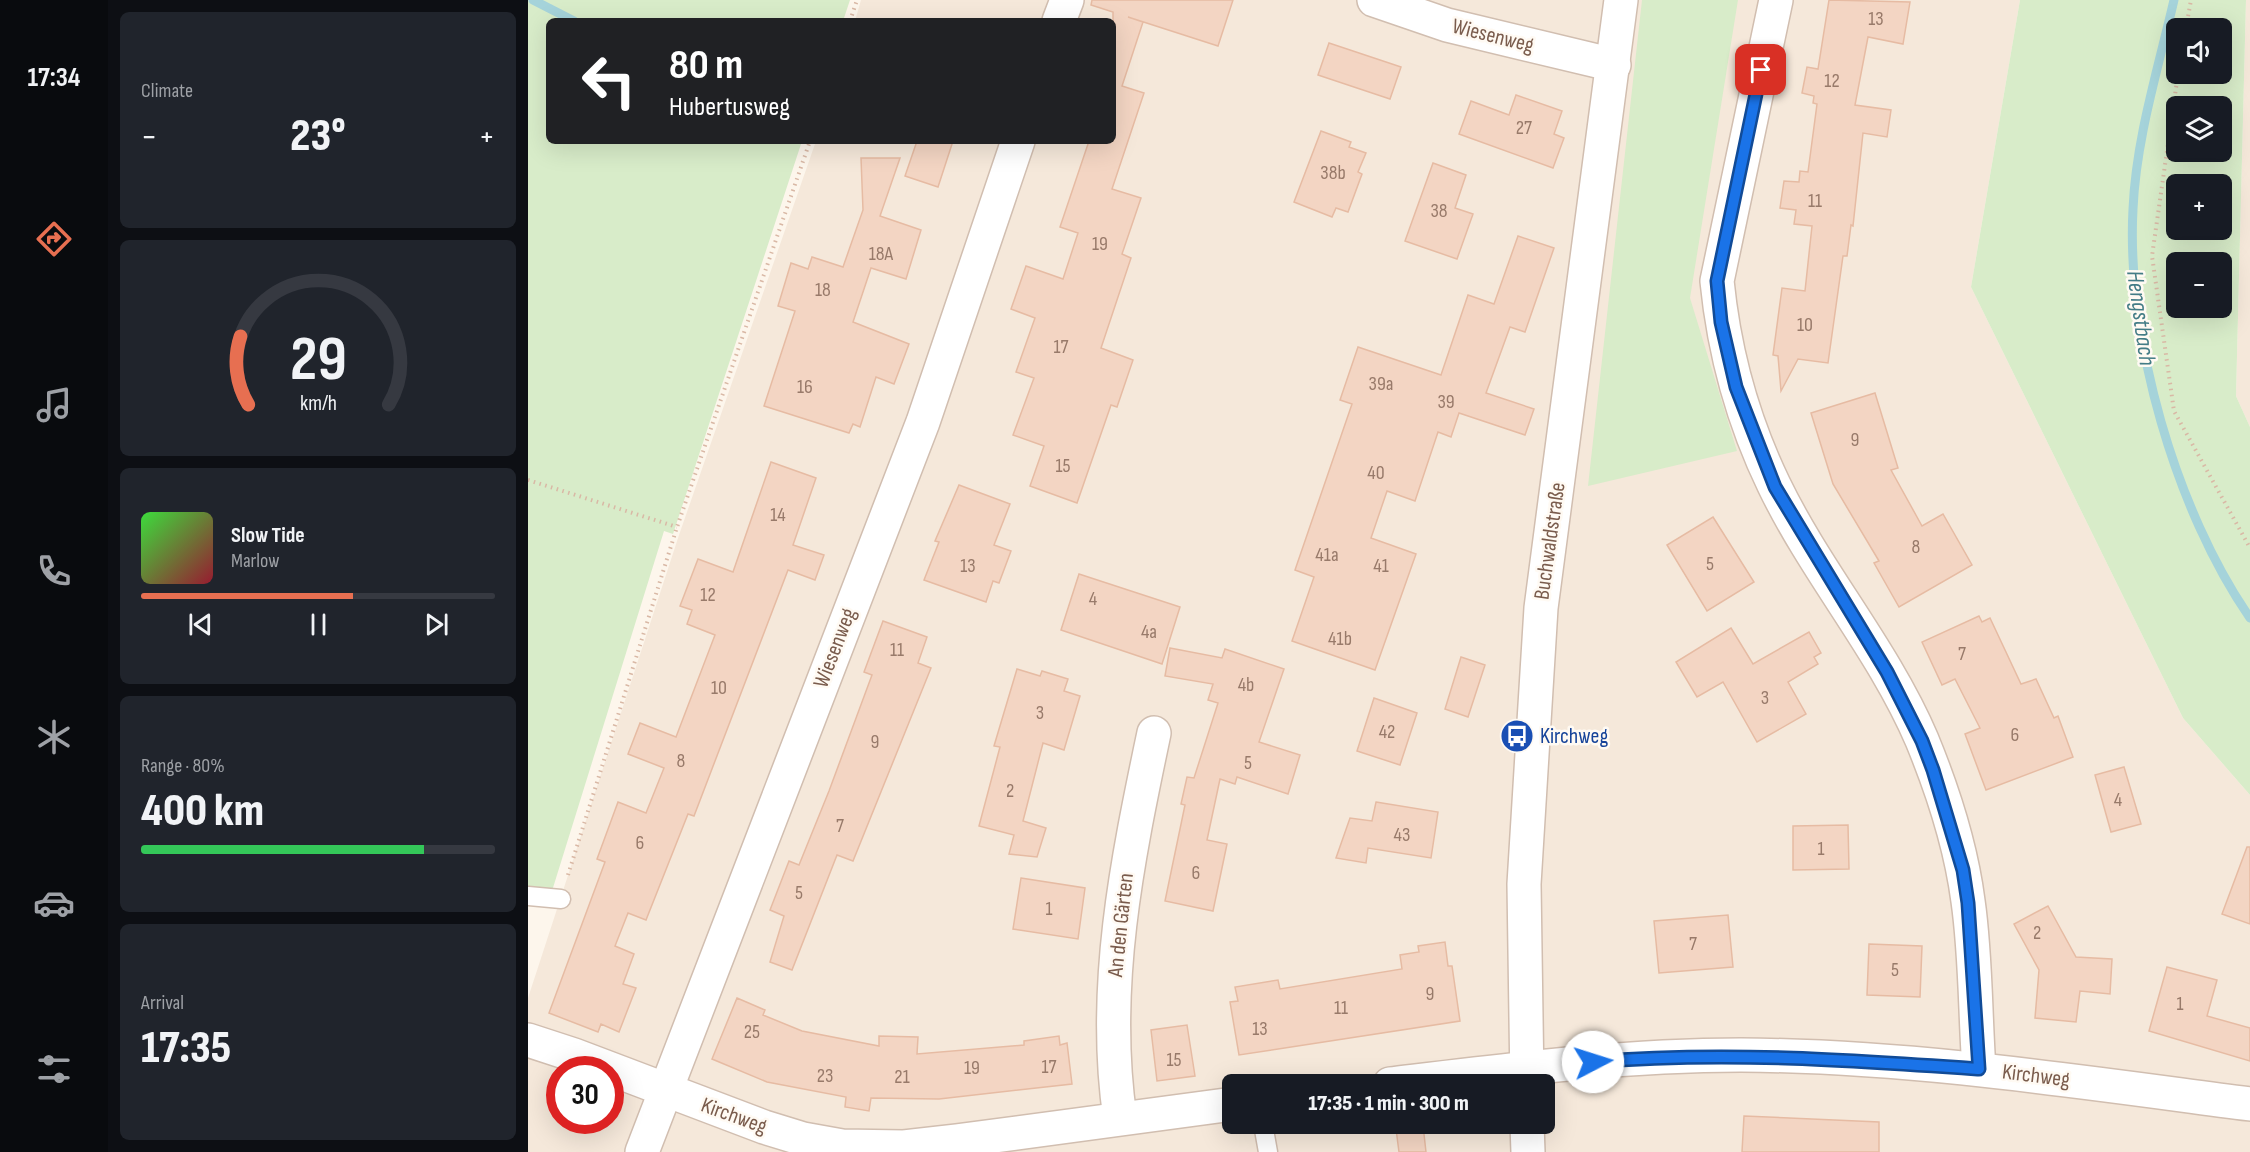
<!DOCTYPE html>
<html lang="en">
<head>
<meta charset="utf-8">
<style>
  :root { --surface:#171b24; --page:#20242c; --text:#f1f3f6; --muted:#9ea1a6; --line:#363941; --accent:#e76f51 }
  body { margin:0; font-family:"Sofia Sans Condensed",sans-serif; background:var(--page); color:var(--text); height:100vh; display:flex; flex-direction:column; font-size:22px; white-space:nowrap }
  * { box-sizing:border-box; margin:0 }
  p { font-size:20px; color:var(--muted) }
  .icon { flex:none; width:33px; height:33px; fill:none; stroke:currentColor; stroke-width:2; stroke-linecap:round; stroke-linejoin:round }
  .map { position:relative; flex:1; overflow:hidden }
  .panel { display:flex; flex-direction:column; gap:12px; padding:12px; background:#0d0f14; width:420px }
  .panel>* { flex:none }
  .top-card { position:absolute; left:18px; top:18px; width:570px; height:126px; border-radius:9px; box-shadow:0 6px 24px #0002; background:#202124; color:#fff; overflow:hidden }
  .buttons { position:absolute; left:1638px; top:18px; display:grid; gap:12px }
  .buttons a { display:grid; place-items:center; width:66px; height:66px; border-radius:9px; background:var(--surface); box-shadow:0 6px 24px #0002; font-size:30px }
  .speed { position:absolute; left:18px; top:1056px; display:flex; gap:12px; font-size:30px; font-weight:700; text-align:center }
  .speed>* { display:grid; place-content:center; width:78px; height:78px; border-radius:50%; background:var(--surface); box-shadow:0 6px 24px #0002; line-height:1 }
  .speed .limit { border:9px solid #d22; background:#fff; color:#111 }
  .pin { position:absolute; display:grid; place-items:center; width:51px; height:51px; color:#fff; margin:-26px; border-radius:12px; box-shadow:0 3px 9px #0006 }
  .me { position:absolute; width:66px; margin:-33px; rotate:85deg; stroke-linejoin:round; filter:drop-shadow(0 0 4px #0008) }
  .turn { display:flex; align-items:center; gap:21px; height:126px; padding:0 24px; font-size:27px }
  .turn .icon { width:78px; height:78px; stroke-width:2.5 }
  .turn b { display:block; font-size:42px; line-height:51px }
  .big { font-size:45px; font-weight:800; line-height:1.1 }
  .panel .widget { flex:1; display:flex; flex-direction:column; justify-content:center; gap:9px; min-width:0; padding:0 21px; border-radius:9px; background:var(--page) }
  .panel .dial { align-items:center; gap:0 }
  .dial svg { height:156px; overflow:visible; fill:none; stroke:var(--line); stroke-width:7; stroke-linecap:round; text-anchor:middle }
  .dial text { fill:var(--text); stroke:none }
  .song { display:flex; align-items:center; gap:18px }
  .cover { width:72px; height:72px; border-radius:9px; background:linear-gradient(135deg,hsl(120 70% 55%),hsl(350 70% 35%)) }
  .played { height:6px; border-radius:3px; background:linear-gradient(90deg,var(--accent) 60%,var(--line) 60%) }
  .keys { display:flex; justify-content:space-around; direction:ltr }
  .heat { display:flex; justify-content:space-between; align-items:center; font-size:33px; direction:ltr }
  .charge { height:9px; border-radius:4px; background:linear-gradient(90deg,#34c759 80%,var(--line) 0) }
  .trip { position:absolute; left:694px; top:1074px; width:333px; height:60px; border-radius:9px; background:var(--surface); box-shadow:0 6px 24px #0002; font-weight:800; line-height:60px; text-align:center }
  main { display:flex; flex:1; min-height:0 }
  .menu { display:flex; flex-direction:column; width:108px; justify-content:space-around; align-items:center; background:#090b0e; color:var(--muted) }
  .menu .icon { width:42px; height:42px }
  .menu .on { color:var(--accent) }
  .menu b { font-size:27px; color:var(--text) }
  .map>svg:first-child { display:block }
  .residential { fill:#f5e8da; fill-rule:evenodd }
  .green { fill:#d8ecc9; fill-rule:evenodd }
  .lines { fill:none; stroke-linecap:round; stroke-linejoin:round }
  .stream { stroke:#a5d3da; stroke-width:9 }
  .building { fill:#f3d5c3; stroke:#e6bba3; stroke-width:1.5 }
  .service-casing { stroke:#d1beb0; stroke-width:21 }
  .minor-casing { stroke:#d1beb0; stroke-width:36 }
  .path { stroke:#d9b8a5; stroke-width:4; stroke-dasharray:1.5 4.5; stroke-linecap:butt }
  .service { stroke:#fff; stroke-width:18 }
  .minor { stroke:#fff; stroke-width:33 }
  .route-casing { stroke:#114b97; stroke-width:15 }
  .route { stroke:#1a73e8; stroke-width:10 }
  .labels { text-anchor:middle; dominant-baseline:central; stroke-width:5; stroke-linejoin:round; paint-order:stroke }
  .number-label { font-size:20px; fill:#987a6a }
  .street-label { font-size:22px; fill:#7a5c4d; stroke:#fffaf3 }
  .transit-label { font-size:22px; fill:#164399; stroke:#fffaf3; text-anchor:start }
  .water-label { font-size:24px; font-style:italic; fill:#437c86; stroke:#fffaf3 }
</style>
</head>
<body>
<main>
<nav class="menu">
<b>17:34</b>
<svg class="icon on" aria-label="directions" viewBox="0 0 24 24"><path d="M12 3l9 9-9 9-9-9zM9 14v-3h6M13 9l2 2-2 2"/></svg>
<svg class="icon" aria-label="music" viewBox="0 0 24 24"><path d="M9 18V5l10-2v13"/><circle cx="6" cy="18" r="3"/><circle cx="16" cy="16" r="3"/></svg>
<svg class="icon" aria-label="phone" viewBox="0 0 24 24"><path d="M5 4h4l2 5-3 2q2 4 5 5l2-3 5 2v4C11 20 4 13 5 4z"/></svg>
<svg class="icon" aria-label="climate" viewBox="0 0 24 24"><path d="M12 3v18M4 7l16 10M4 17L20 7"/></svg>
<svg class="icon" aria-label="car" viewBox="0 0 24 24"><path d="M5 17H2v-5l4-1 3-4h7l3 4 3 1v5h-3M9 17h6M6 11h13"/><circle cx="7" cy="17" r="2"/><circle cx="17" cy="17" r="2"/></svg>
<svg class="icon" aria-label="filters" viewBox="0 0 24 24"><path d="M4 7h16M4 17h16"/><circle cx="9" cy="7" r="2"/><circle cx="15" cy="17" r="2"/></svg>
</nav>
<section class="panel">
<div class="widget"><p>Climate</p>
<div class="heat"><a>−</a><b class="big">23°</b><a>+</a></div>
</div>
<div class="widget dial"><svg viewBox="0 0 100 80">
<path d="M14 69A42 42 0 1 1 86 69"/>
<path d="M14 69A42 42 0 0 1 10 34" stroke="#e76f51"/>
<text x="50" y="56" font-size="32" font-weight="700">29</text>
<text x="50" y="72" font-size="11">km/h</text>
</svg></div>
<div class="widget">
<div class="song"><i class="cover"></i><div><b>Slow Tide</b><p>Marlow</p></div></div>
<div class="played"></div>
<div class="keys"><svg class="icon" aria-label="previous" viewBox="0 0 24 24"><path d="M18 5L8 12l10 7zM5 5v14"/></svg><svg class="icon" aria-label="pause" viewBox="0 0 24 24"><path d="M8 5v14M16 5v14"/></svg><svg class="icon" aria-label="next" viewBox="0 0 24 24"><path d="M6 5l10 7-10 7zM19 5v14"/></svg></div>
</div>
<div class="widget"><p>Range · 80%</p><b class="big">400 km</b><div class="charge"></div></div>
<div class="widget"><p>Arrival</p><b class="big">17:35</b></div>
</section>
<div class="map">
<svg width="1722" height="1152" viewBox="0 0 1722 1152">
  <rect width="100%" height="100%" fill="#fdf6ec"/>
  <g class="residential">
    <path d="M333,0H1492L1443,287L1655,718L1722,795V1152H0V998L151,535L288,141H585V21H327ZM32,1070H82V1120H32ZM705,1084H1017V1124H705Z"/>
    <polygon points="1718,0 1722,0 1722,427 1708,396"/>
  </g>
  <g class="green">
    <polygon points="0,0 44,21 21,21 21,141 274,141 145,534 136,531 24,891 0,890"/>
    <polygon points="6,0 322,0 315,21 48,21"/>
    <polygon points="1114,0 1210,0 1162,298 1209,451 1060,486"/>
    <path d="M1492,0H1718L1708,396L1722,427V795L1655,718L1443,287ZM1694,28V74H1648V28ZM1694,106V152H1648V106ZM1694,184V230H1648V184ZM1694,262V308H1648V262Z"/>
  </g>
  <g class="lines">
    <g class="stream">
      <polyline points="5,0 46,21"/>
      <path d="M1646,0C1630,69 1608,139 1605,209C1598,339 1648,511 1722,618"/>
    </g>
  </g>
  <g class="building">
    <polygon points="564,0 705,0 690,46 600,17 615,22 594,86 616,93 584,189 613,198 594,254 603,258 573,348 605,360 589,407 583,405 549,503 502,486 516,446 485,435 506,378 488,372 507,318 483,309 498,266 535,279 550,233 532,227 561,141 585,141 585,12 563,5"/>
    <polygon points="1301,0 1382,2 1375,44 1340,37 1327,105 1363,110 1359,137 1335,133 1325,226 1323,225 1319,256 1315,256 1300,363 1270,359 1253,391 1250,356 1245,355 1254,288 1277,291 1284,226 1266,224 1268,210 1252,208 1256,181 1271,182 1272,171 1280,172 1289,104 1285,103 1286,96 1274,93 1279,67 1290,69"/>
    <polygon points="801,43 873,67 862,99 790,75"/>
    <polygon points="988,95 1034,111 1026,134 1036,138 1025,168 931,134 943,101 981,115"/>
    <polygon points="793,131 823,142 821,147 838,153 830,172 834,174 820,212 808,208 804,217 766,202"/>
    <polygon points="389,141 425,141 410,187 377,176"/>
    <polygon points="333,158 372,158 352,216 393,230 378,279 343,268 325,322 381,344 366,384 348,377 332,427 325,424 321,433 236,406 267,311 250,306 263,263 280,269 284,257 315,267 335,210"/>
    <polygon points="905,163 938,175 927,208 945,214 929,259 877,241"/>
    <polygon points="990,236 1026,248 997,332 982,327 958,393 1006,409 997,435 931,413 923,437 910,432 887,501 859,491 843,538 888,554 847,670 764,641 786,577 767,570 824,404 812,400 830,347 913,375 940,295 966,304"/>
    <polygon points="1347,393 1370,468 1363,470 1394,526 1415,514 1444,565 1371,607 1346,563 1351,561 1305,484 1283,413"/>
    <polygon points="243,462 288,478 265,545 296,555 287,580 260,570 166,816 160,814 118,920 100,913 87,946 106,954 95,984 108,988 91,1032 73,1024 70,1032 21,1013 77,862 69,859 90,802 118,813 136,768 100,754 112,723 148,737 187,635 159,624 164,610 152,606 170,559 205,572"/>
    <polygon points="431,485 482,504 466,545 483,551 471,583 465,581 458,602 396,580 411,542 407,541"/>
    <polygon points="1185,517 1226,582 1179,611 1139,545"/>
    <polygon points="551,574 652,607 634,664 533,630"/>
    <polygon points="1451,616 1454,622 1462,618 1493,684 1508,679 1526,718 1530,716 1545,757 1458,790 1437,734 1452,728 1427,679 1414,685 1394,642"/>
    <polygon points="355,621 399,637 390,663 403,668 325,861 309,855 264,970 242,962 256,916 242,910 261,861 271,865 301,791 344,675 336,672"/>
    <polygon points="1203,628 1225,664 1281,632 1293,653 1286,657 1290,664 1260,682 1278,714 1229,742 1195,682 1169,697 1148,662"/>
    <polygon points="642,648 694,658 697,649 756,669 731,742 772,755 760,794 709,777 707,784 692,779 679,840 699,844 685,911 637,901 657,805 653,804 659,777 666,778 690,703 680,700 685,684 637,676"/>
    <polygon points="933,657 957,665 940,717 917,709"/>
    <polygon points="489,669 512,676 514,671 540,679 536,691 552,696 536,750 515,743 495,821 518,828 509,857 481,854 486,835 451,826 472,747 466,746"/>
    <polygon points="846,698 889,713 872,765 829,751"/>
    <polygon points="1596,767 1613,824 1583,832 1567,775"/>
    <polygon points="848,802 910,812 903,858 840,848 838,863 808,858 822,818 844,821"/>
    <polygon points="1320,825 1321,869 1265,870 1265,826"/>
    <polygon points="1719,847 1722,847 1722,924 1694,914"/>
    <polygon points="493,878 557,888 550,939 485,929"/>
    <polygon points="1520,906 1548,957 1584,959 1582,994 1552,991 1548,1022 1507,1018 1511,970 1486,924"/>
    <polygon points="1200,915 1205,967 1131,973 1126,921"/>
    <polygon points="917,942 920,966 924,966 932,1021 711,1055 702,1002 710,1001 707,987 750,980 752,989 874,969 872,955 891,952 890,946"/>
    <polygon points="1341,944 1394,946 1392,997 1339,995"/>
    <polygon points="1639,967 1689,980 1679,1016 1722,1028 1722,1061 1621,1031"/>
    <polygon points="209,998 237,1010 235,1015 274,1031 351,1046 351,1036 390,1037 389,1054 496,1045 496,1041 531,1036 532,1045 539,1043 544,1084 411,1099 343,1098 341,1111 317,1107 318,1097 239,1082 184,1059"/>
    <polygon points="659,1025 667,1076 629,1081 623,1030"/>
    <polygon points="1216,1116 1351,1122 1351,1152 1214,1152"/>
    <polygon points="895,1125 898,1152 871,1152 868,1129"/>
  </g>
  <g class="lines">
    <defs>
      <g id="service">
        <polyline points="0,896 33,899"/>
        <polyline points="735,1124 740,1152"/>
      </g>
      <g id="minor">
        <polyline points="846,0 919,25 1086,65"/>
        <path d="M1248,0L1189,281C1196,351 1215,421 1246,485C1289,574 1355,649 1394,740C1415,791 1433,847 1440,901C1448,956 1447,1014 1451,1069"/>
        <polyline points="531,21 539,0"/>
        <polyline points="0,1040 46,1055 236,1127 275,1139 314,1146 376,1147 429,1141 705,1104"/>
        <path d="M862,1084C979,1070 1096,1055 1213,1055C1384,1056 1553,1082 1722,1104"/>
        <polyline points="999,1084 996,884 1013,608 1093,0"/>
        <path d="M592,1118C573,988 599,861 626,733"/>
        <polyline points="999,1124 1000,1152"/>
        <polyline points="114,1152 395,422 490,141"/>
      </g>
    </defs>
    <use href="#service" class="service-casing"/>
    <use href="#minor" class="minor-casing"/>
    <g class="path">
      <polyline points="322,21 329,0"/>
      <polyline points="1658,28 1663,0"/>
      <polyline points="1650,74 1624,256 1646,411 1722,548"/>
      <polyline points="0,480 149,527"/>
      <polyline points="40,875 149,527 282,141"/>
    </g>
    <use href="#service" class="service"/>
    <use href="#minor" class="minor"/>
  </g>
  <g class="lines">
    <defs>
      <path id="route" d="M1065,1062C1194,1051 1322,1060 1451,1069L1440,903L1435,870L1405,770L1394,741L1359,672L1247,487L1208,387L1193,322L1189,281L1233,70"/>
    </defs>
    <use href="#route" class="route-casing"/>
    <use href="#route" class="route"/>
  </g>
  <defs>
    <symbol id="bus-disc" viewBox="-11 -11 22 22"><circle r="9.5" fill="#1a4fb4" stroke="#fffaf3"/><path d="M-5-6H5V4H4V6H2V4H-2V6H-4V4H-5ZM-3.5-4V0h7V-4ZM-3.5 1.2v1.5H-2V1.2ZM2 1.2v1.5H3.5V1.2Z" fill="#fff"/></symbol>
  </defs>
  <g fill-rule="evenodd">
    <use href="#bus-disc" x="970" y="717" width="38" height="38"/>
  </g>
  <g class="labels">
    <g class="number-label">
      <text x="1348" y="19">13</text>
      <text x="1304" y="81">12</text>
      <text x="996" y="128">27</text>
      <text x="805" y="173">38b</text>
      <text x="1287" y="201">11</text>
      <text x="911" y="211">38</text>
      <text x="572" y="244">19</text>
      <text x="353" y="254">18A</text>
      <text x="295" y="290">18</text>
      <text x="1277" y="325">10</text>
      <text x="533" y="347">17</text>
      <text x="853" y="384">39a</text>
      <text x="277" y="387">16</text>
      <text x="918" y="402">39</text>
      <text x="1327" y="440">9</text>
      <text x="535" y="466">15</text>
      <text x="848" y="473">40</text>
      <text x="250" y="515">14</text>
      <text x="1388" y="547">8</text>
      <text x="799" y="555">41a</text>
      <text x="1182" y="564">5</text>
      <text x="440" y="566">13</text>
      <text x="853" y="566">41</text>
      <text x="180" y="595">12</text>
      <text x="565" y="599">4</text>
      <text x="621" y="632">4a</text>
      <text x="812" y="639">41b</text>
      <text x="369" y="650">11</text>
      <text x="1434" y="654">7</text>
      <text x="718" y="685">4b</text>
      <text x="191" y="688">10</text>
      <text x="1237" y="698">3</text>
      <text x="512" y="713">3</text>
      <text x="859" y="732">42</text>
      <text x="1487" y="735">6</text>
      <text x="347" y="742">9</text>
      <text x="153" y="761">8</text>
      <text x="720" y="763">5</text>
      <text x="482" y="791">2</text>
      <text x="1590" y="800">4</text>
      <text x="312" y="826">7</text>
      <text x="874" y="835">43</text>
      <text x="112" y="843">6</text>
      <text x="1293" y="849">1</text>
      <text x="668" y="873">6</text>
      <text x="271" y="893">5</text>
      <text x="521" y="909">1</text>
      <text x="1509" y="933">2</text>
      <text x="1165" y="944">7</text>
      <text x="1367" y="970">5</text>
      <text x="902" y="994">9</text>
      <text x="1652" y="1004">1</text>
      <text x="813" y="1008">11</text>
      <text x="732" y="1029">13</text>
      <text x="224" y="1032">25</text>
      <text x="646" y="1060">15</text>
      <text x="521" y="1067">17</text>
      <text x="444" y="1068">19</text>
      <text x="297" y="1076">23</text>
      <text x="374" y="1077">21</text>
    </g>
    <g class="street-label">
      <text transform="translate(965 36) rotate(14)">Wiesenweg</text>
      <text transform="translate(1022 541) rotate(-82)">Buchwaldstraße</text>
      <text transform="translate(307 648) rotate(-69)">Wiesenweg</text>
      <text transform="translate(593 925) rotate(-84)">An den Gärten</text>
      <text transform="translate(1508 1076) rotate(7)">Kirchweg</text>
      <text transform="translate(206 1116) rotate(20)">Kirchweg</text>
    </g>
    <g class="transit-label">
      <text x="1012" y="736">Kirchweg</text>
    </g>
    <g class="water-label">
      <text transform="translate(1613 318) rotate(82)">Hengstbach</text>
    </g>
  </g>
</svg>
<div class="buttons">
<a><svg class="icon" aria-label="sound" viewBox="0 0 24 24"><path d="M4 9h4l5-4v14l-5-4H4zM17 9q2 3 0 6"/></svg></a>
<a><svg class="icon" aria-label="layers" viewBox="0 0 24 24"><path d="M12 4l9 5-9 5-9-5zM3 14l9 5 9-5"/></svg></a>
<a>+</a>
<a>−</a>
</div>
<div class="speed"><div class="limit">30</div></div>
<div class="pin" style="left:1233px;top:70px;background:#d93025"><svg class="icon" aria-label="arrive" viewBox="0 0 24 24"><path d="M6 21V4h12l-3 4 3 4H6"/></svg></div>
<svg class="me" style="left:1065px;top:1062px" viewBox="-20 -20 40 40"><circle r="19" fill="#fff"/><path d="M0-13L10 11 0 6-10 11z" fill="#1a73e8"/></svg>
<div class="trip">17:35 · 1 min · 300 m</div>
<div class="top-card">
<div class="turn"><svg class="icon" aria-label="left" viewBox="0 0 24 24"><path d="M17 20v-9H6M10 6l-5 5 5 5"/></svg><div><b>80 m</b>Hubertusweg</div></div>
</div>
</div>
</main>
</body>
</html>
